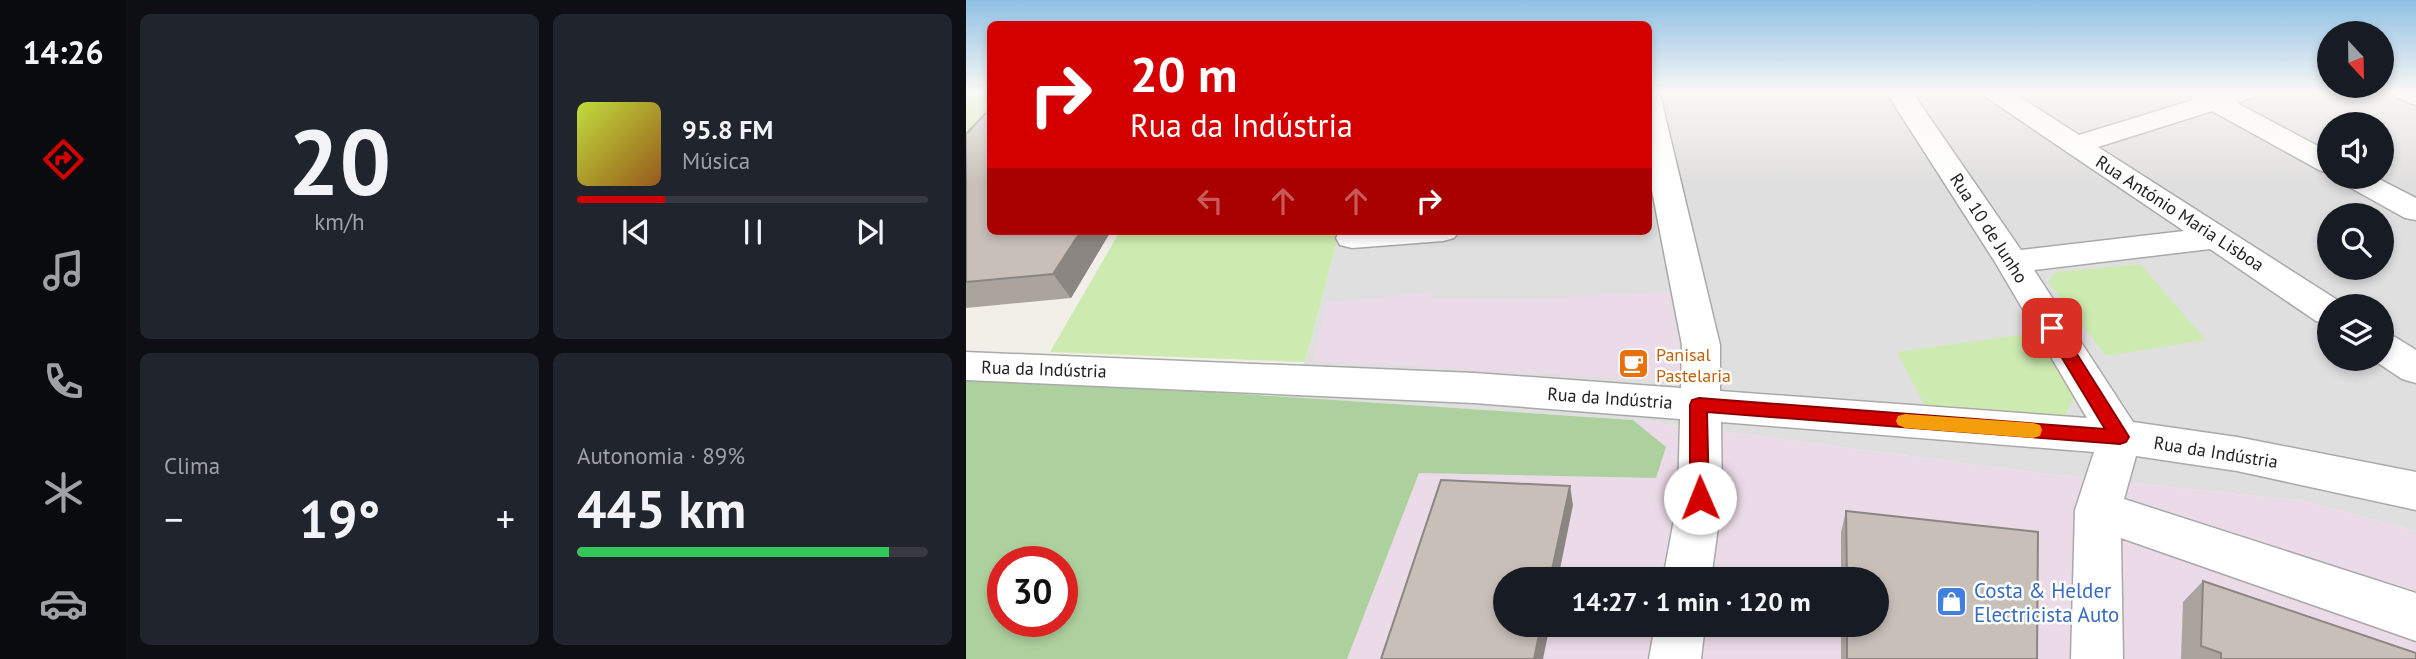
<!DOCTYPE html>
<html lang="pt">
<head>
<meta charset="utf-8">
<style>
  :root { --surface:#171b24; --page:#20242c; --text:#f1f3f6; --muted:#9ea1a6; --line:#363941; --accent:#d40000 }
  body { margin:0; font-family:"PT Sans",sans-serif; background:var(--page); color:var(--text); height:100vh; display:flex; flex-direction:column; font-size:26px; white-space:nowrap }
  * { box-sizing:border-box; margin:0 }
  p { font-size:23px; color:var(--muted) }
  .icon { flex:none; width:38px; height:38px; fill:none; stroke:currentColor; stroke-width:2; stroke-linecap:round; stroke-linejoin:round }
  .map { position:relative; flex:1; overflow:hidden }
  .panel { display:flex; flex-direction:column; gap:14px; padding:14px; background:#0d0f14; width:840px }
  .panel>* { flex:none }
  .top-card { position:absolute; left:21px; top:21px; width:665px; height:214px; border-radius:10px; box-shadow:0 4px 10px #0003; background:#d40000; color:#fff; overflow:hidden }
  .needle { width:46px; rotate:158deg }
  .fabs { position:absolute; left:1351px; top:21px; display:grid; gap:14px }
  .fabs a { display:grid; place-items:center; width:77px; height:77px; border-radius:50%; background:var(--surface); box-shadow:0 4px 10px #0003; font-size:35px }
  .speed { position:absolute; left:21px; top:546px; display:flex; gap:14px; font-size:35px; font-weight:700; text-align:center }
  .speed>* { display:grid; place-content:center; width:91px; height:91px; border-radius:50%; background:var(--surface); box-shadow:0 4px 10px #0003; line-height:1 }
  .speed .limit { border:10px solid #d22; background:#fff; color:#111 }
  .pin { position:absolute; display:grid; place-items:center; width:60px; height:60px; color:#fff; margin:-30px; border-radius:14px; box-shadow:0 4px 10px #0006 }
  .me { position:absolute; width:77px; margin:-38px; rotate:359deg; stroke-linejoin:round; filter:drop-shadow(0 0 5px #0008) }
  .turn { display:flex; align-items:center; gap:24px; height:147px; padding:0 28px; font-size:32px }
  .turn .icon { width:91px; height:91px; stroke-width:2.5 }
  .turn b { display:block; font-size:49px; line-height:60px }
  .lanes { display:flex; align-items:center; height:66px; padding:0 28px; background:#0003; justify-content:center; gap:35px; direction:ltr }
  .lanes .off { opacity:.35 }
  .big { font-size:52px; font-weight:800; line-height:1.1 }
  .panel .widget { flex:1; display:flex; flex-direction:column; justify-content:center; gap:10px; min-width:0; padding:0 24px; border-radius:10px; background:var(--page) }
  .panel .dial { align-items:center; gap:0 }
  .dial b { font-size:91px; line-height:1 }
  .song { display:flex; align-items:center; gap:21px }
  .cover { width:84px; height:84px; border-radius:10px; background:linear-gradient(135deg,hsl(70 70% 55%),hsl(30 70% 35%)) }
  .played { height:7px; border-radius:4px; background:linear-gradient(90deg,var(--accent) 25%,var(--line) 25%) }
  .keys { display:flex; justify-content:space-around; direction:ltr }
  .heat { display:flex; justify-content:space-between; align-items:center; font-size:38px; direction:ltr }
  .charge { height:10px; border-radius:5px; background:linear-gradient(90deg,#34c759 89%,var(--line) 0) }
  .panel .tiles { flex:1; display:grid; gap:14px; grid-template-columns:repeat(2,1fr) }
  .trip { position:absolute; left:527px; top:567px; width:396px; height:70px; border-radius:35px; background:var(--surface); box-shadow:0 4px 10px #0003; font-weight:800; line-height:70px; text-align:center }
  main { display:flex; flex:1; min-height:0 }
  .dock { display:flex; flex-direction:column; width:126px; justify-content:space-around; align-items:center; background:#090b0e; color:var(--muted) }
  .dock .icon { width:49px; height:49px }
  .dock .selected { color:var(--accent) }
  .dock b { font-size:32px; color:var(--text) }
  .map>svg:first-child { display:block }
  .residential { fill:#e0dfdf; fill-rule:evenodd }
  .industrial { fill:#ebdbe8; fill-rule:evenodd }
  .grass { fill:#cdebb0 }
  .forest { fill:#add19e; fill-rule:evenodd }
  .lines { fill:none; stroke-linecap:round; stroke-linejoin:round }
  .minor-casing { stroke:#a9a9a9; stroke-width:3 }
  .minor { fill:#fff; fill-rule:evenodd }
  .wall { fill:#aba49e }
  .shaded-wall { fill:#8b8681 }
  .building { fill:#c7bfb8; stroke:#8b8681; stroke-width:2 }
  .route { fill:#d40000; stroke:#8a0000; stroke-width:2 }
  .slow { fill:#f59e0b }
  .labels { text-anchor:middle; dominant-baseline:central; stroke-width:5; stroke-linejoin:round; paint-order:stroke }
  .street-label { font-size:18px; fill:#222; stroke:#fff }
  .food-label { font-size:18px; fill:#c56008; stroke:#fff; text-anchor:start }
  .near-shop-label { font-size:21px; fill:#366cbe; stroke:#fff; text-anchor:start }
</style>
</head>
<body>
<main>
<nav class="dock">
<b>14:26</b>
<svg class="icon selected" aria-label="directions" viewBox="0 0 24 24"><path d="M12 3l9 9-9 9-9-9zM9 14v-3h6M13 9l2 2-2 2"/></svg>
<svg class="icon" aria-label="music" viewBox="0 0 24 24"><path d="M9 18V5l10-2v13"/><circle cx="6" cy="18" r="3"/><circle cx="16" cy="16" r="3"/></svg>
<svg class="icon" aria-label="phone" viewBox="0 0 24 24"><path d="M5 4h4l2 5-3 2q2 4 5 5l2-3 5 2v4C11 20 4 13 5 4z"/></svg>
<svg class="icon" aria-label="climate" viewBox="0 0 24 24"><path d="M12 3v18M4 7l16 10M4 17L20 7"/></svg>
<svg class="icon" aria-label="car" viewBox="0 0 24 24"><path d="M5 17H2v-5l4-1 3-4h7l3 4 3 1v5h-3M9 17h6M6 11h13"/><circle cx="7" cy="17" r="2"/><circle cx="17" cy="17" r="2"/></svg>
</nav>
<section class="panel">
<div class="tiles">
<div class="widget dial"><b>20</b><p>km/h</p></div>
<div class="widget">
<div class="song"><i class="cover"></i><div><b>95.8 FM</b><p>Música</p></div></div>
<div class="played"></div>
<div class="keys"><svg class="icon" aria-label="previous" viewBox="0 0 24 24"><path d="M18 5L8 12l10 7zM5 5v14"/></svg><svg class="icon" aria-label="pause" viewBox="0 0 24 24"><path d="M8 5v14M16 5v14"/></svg><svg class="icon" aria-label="next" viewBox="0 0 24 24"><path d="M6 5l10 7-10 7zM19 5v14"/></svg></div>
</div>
<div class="widget"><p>Clima</p>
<div class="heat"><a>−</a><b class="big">19°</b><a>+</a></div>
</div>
<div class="widget"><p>Autonomia · 89%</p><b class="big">445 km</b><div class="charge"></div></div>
</div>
</section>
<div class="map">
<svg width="1450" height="659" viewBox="0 0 1450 659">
  <rect width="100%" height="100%" fill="#f2efe9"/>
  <path class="residential" d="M683,92H1450V531L1338,501L1090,475L667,420L317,397L339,362L374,231H682ZM1363,124H1416V177H1363ZM1363,215H1416V268H1363ZM1363,306H1416V359H1363Z"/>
  <g class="industrial">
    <polygon points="465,292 467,298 558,299 703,292 720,382 347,361 360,303"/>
    <path d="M475,408L667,420L1090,475L1338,501L1450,531V659H381ZM539,579H910V625H539Z"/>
  </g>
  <g class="grass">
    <polygon points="0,92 24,92 24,116 0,142"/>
    <polygon points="154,231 374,231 339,362 84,352"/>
    <polygon points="1174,264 1240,340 1140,356 1082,282 1090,272"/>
    <polygon points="1081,331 1112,386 1099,417 962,412 931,352"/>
  </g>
  <path class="forest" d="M0,379L217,390L667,420L700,447L690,478L453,473L381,659H0ZM37,562H96V621H37Z"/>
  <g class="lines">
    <defs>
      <g id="minor">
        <polygon points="682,92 691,93 695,99 754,345 754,391 1121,418 1029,262 920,92 946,92 1055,250 1218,231 1020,97 1016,92 1046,92 1113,135 1227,100 1224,95 1226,92 1292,92 1288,97 1271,103 1363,152 1363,173 1353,170 1246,111 1132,147 1376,303 1378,306 1363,306 1363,324 1350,321 1244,249 1068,270 1167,422 1271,437 1450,472 1450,510 1271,471 1170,456 1158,499 1450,593 1450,641 1155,538 1157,659 1105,659 1109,510 1128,452 755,422 756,498 745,579 697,579 712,498 714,419 508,403 0,380 0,352 508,373 715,388 716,345 682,170"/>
        <polygon points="1426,92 1450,92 1450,105 1430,97"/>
        <polygon points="1372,177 1409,177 1450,198 1450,220 1439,218 1376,183"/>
        <polygon points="374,231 493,231 488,238 477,241 386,248 374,245 370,238"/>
        <polygon points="1416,334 1429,337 1450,350 1450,383 1436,379 1406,359 1416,359"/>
        <polygon points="689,625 739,625 735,659 683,659"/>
      </g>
    </defs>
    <use href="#minor" class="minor-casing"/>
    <use href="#minor" class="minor"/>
  </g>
  <g class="wall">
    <polygon points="0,134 24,231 145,231 105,298 0,308"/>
    <polygon points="880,511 1071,659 875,659 875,625 910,625 910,579 875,579 875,532"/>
    <polygon points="1237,581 1450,659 1215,659 1217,602"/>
  </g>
  <g class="shaded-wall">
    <polygon points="115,231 145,231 105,298 87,274"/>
    <polygon points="604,486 607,505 592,579 584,579"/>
    <polygon points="575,625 584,625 577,659 568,659"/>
  </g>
  <g class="building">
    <polygon points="22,111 24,111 24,231 115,231 87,274 0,282 0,134"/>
    <polygon points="475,480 604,486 584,579 539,579 539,625 575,625 568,659 415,659"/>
    <polygon points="880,511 1072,532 1071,659 881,659 881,625 910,625 910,579 881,579"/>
    <polygon points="1237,581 1450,653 1450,659 1255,659 1255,653 1235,646"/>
  </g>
  <linearGradient id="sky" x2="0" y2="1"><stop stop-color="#8fc0e4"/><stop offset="0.5" stop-color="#f9f8f5"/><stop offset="1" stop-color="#f9f8f5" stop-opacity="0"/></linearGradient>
  <rect width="1450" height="184" fill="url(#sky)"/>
  <polygon class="route" points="1086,322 1092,324 1160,432 1163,437 1160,442 1154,444 741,412 743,498 741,504 734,506 727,504 724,498 724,405 726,400 733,398 1139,429 1078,328"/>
  <polygon class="slow" points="939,414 1067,423 1074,425 1076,430 1074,436 1067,438 939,428 932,425 930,421 932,416"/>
  <defs>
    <symbol id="cafe-square" viewBox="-11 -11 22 22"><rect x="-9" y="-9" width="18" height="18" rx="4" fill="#e8710a" stroke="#fff"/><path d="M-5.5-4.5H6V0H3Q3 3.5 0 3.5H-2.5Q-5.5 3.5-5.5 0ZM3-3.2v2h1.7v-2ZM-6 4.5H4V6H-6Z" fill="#fff"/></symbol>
    <symbol id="shop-square" viewBox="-11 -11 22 22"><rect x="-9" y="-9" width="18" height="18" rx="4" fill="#3f7fe0" stroke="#fff"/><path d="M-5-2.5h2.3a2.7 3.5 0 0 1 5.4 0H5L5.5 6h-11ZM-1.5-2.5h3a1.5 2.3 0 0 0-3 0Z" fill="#fff"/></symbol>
  </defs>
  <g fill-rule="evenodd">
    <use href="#cafe-square" x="650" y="346" width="35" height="35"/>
    <use href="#shop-square" x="968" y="584" width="35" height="35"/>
  </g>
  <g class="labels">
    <g class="street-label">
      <text transform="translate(1214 213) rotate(33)">Rua António Maria Lisboa</text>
      <text transform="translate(1023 228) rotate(57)">Rua 10 de Junho</text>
      <text transform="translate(78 369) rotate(2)">Rua da Indústria</text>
      <text transform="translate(644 398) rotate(4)">Rua da Indústria</text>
      <text transform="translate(1250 452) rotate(9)">Rua da Indústria</text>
    </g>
    <g class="food-label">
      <text x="690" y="354">Panisal<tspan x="690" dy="21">Pastelaria</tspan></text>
    </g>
    <g class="near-shop-label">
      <text x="1008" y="590">Costa &amp; Helder<tspan x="1008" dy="24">Electricista Auto</tspan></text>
    </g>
  </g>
</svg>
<div class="fabs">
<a><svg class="needle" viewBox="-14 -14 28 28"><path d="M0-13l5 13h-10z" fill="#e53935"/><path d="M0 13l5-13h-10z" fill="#9ea1a6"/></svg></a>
<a><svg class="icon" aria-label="sound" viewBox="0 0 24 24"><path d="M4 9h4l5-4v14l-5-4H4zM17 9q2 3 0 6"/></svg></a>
<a><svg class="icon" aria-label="search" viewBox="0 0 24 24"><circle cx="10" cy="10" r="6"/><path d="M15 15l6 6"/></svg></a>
<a><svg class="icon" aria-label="layers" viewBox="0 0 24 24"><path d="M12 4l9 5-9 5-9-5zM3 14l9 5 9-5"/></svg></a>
</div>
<div class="speed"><div class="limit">30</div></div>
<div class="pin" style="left:1086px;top:328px;background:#d93025"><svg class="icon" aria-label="arrive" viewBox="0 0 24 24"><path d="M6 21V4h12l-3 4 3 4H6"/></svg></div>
<svg class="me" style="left:734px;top:498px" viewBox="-20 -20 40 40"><circle r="19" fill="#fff"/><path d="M0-13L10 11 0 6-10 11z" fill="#d40000"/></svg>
<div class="trip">14:27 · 1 min · 120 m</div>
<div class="top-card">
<div class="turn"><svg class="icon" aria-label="right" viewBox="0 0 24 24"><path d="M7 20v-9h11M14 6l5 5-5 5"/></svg><div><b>20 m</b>Rua da Indústria</div></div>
<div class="lanes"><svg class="icon off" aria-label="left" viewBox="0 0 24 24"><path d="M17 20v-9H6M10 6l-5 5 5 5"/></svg><svg class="icon off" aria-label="ahead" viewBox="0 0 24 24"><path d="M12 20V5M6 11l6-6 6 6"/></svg><svg class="icon off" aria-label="ahead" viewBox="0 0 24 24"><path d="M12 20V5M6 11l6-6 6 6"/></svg><svg class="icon" aria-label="right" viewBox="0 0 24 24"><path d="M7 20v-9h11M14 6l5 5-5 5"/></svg></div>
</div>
</div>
</main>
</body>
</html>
